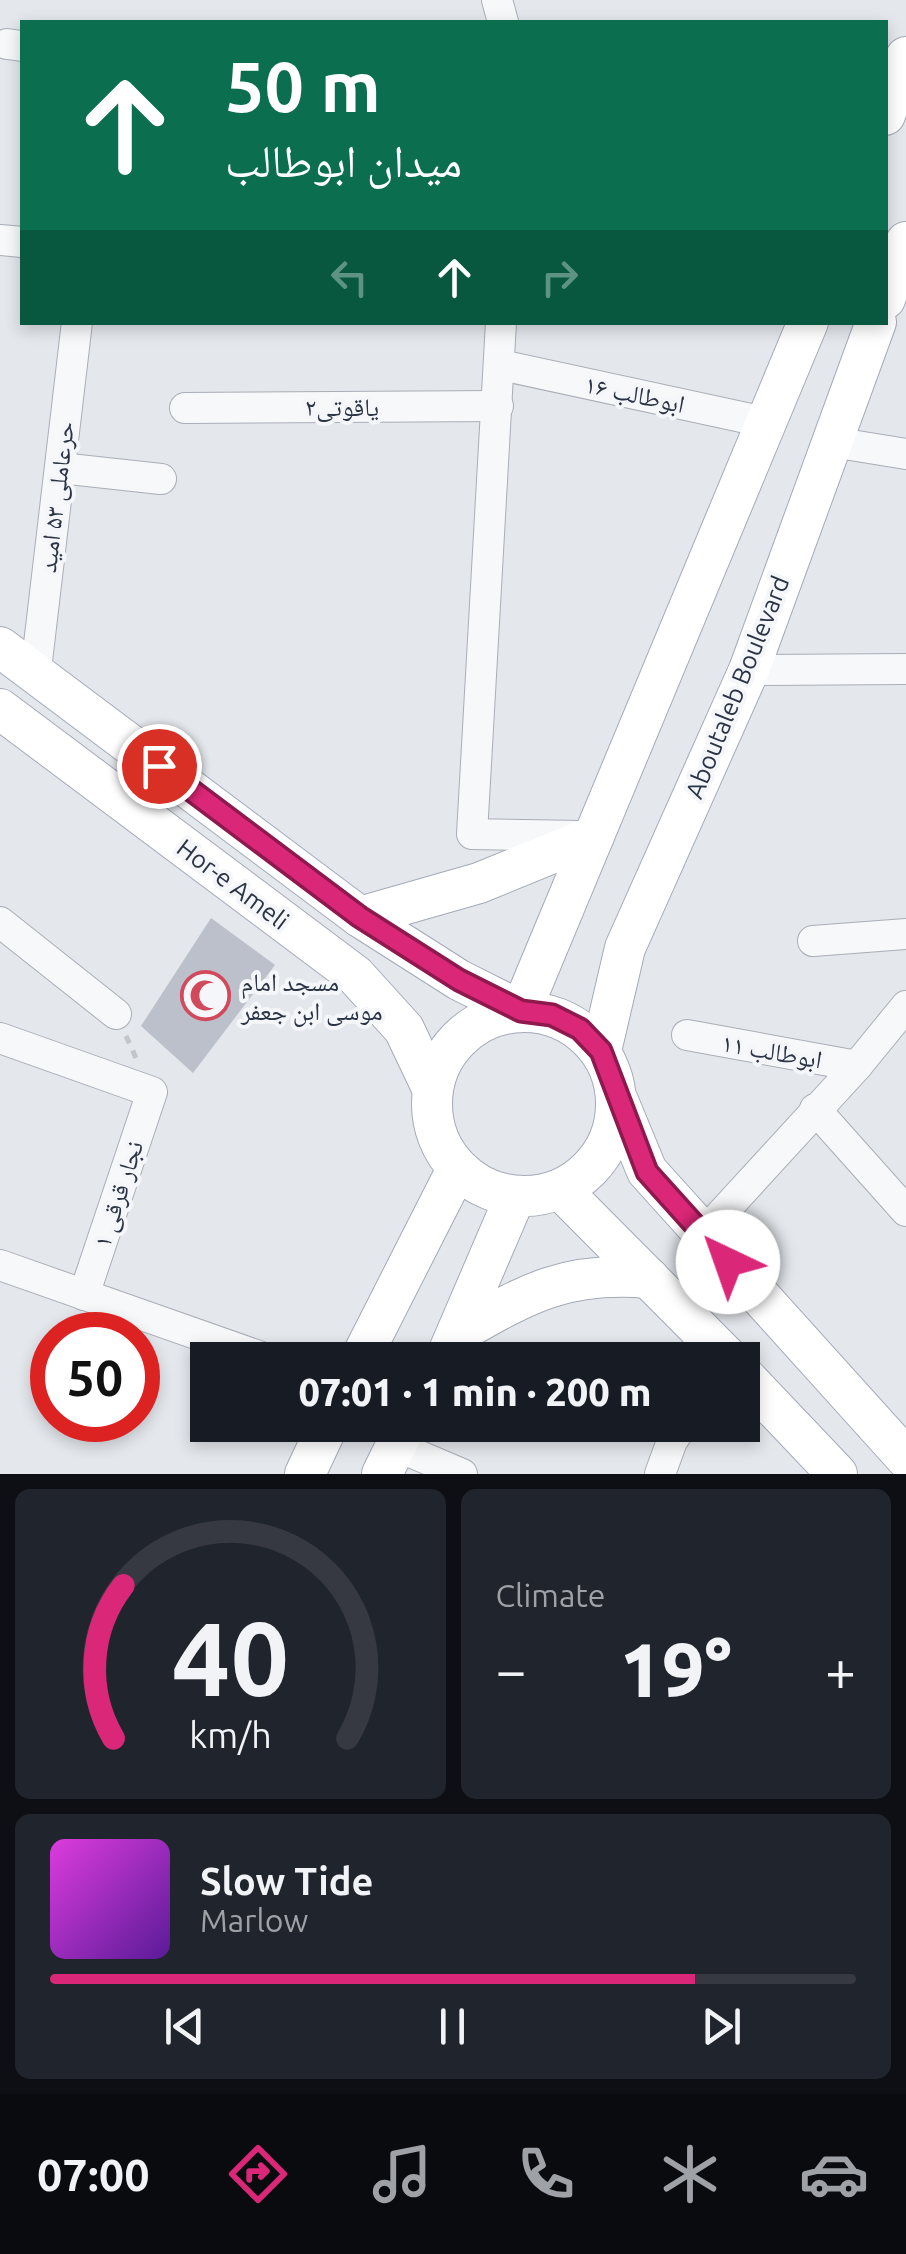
<!DOCTYPE html>
<html lang="en">
<head>
<meta charset="utf-8">
<style>
  :root { --surface:#171b24; --page:#20242c; --text:#f1f3f6; --muted:#9ea1a6; --line:#363941; --accent:#db2777 }
  body { margin:0; font-family:Ubuntu,"Noto Naskh Arabic",sans-serif; background:var(--page); color:var(--text); height:100vh; display:flex; flex-direction:column; font-size:38px; white-space:nowrap }
  * { box-sizing:border-box; margin:0 }
  p { font-size:32px; color:var(--muted) }
  .icon { flex:none; width:55px; height:55px; fill:none; stroke:currentColor; stroke-width:2; stroke-linecap:round; stroke-linejoin:round }
  .map { position:relative; height:1474px; overflow:hidden }
  .sheet { display:flex; flex-direction:column; gap:15px; padding:15px; background:#0d0f14; flex:1 }
  .sheet>* { flex:none }
  .top-card { position:absolute; left:20px; top:20px; width:868px; height:305px; border-radius:0px; box-shadow:0 5px 15px #0003; background:#0b6e4f; color:#fff; overflow:hidden }
  .speed { position:absolute; left:30px; top:1312px; display:flex; gap:20px; font-size:50px; font-weight:700; text-align:center }
  .speed>* { display:grid; place-content:center; width:130px; height:130px; border-radius:50%; background:var(--surface); box-shadow:0 5px 15px #0003; line-height:1 }
  .speed .limit { border:15px solid #d22; background:#fff; color:#111 }
  .pin { position:absolute; display:grid; place-items:center; width:85px; height:85px; color:#fff; margin:-42px; border:5px solid #fff; border-radius:50%; box-shadow:0 2px 10px #0007 }
  .me { position:absolute; width:110px; margin:-55px; rotate:318deg; stroke-linejoin:round; filter:drop-shadow(0 0 8px #0008) }
  .turn { display:flex; align-items:center; gap:35px; height:210px; padding:0 40px; font-size:45px }
  .turn .icon { width:130px; height:130px; stroke-width:2.5 }
  .turn b { display:block; font-size:70px; line-height:85px }
  .lanes { display:flex; align-items:center; height:95px; padding:0 40px; background:#0003; justify-content:center; gap:50px; direction:ltr }
  .lanes .off { opacity:.35 }
  .big { font-size:75px; font-weight:800; line-height:1.1 }
  .sheet .card { flex:1; display:flex; flex-direction:column; justify-content:center; gap:15px; min-width:0; padding:0 35px; border-radius:15px; background:var(--page) }
  .sheet .dial { align-items:center; gap:0 }
  .dial svg { height:260px; overflow:visible; fill:none; stroke:var(--line); stroke-width:7; stroke-linecap:round; text-anchor:middle }
  .dial text { fill:var(--text); stroke:none }
  .song { display:flex; align-items:center; gap:30px }
  .cover { width:120px; height:120px; border-radius:15px; background:linear-gradient(135deg,hsl(300 70% 55%),hsl(270 70% 35%)) }
  .played { height:10px; border-radius:5px; background:linear-gradient(90deg,var(--accent) 80%,var(--line) 80%) }
  .keys { display:flex; justify-content:space-around; direction:ltr }
  .heat { display:flex; justify-content:space-between; align-items:center; font-size:55px; direction:ltr }
  .sheet .tiles { flex:1; display:grid; gap:15px; grid-template-columns:1fr 1fr }
  .card:last-child { grid-column:span 2 }
  .trip { position:absolute; left:190px; top:1342px; width:570px; height:100px; border-radius:0px; background:var(--surface); box-shadow:0 5px 15px #0003; font-weight:800; line-height:100px; text-align:center }
  .dock { display:flex; height:160px; justify-content:space-around; align-items:center; background:#090b0e; color:var(--muted) }
  .dock .icon { width:70px; height:70px }
  .dock .active { color:var(--accent) }
  .dock b { font-size:45px; color:var(--text) }
  .map>svg:first-child { display:block }
  .building { fill:#bbc0ca }
  .lines { fill:none; stroke-linecap:round; stroke-linejoin:round }
  .minor-casing { stroke:#a9aeb7; stroke-width:32 }
  .major-casing { stroke:#a3abb8; stroke-width:42 }
  .path { stroke:#c2c5cb; stroke-width:5; stroke-dasharray:8 8; stroke-linecap:butt }
  .minor { stroke:#f7f8fa; stroke-width:30 }
  .major { stroke:#fff; stroke-width:40 }
  .route-casing { stroke:#8e194d; stroke-width:25 }
  .route { stroke:#db2777; stroke-width:18 }
  .labels { text-anchor:middle; dominant-baseline:central; stroke-width:8; stroke-linejoin:round; paint-order:stroke }
  .street-label { font-size:25px; fill:#2b3445; stroke:#f4f6f9 }
  .poi-label { font-size:25px; fill:#2b3445; stroke:#f4f6f9; text-anchor:start }
</style>
</head>
<body>
<div class="map">
<svg width="906" height="1474" viewBox="0 0 906 1474">
  <rect width="100%" height="100%" fill="#e4e7ec"/>
  <polygon class="building" points="211,918 275,965 193,1073 141,1026"/>
  <g class="lines">
    <defs>
      <g id="minor">
        <polyline points="497,0 503,22"/>
        <polyline points="7,44 22,46"/>
        <polyline points="0,240 22,242"/>
        <polyline points="501,322 472,834 582,836"/>
        <polyline points="501,365 769,423"/>
        <polyline points="185,408 498,406"/>
        <polyline points="832,442 906,454"/>
        <polyline points="60,468 161,479"/>
        <polyline points="749,670 906,669"/>
        <polyline points="32,671 37,661 77,322"/>
        <polyline points="0,922 116,1014"/>
        <polyline points="813,941 906,934"/>
        <polyline points="687,1035 857,1066"/>
        <polyline points="0,1038 152,1092 84,1295"/>
        <polyline points="815,1109 906,1211"/>
        <polyline points="703,1234 857,1066 906,1006"/>
        <polyline points="0,1265 270,1360"/>
        <polyline points="394,1445 462,1474"/>
        <polyline points="660,1474 672,1441 683,1425"/>
      </g>
      <g id="major">
        <polyline points="885,115 906,57"/>
        <polyline points="885,299 906,242"/>
        <polyline points="0,647 360,917 459,980 521,1011"/>
        <polyline points="0,709 355,975 404,1029 432,1088"/>
        <polyline points="360,917 479,883 594,836"/>
        <polyline points="521,1011 808,322"/>
        <circle cx="524" cy="1104" r="92"/>
        <polyline points="601,1051 625,948 749,670 876,322"/>
        <polyline points="618,1101 647,1171 906,1458"/>
        <polyline points="561,1190 730,1360"/>
        <path d="M458,1333C528,1293 565,1271 649,1278"/>
        <polyline points="360,1360 457,1169"/>
        <polyline points="445,1360 515,1197"/>
        <polyline points="742,1374 837,1474"/>
        <polyline points="305,1474 328,1425"/>
        <polyline points="382,1474 406,1425"/>
      </g>
    </defs>
    <use href="#minor" class="minor-casing"/>
    <use href="#major" class="major-casing"/>
    <polyline class="path" points="126,1036 136,1058"/>
    <use href="#minor" class="minor"/>
    <use href="#major" class="major"/>
  </g>
  <g class="lines">
    <defs>
      <polyline id="route" points="159,766 360,917 459,980 521,1011 552,1015 580,1029 601,1051 647,1172 728,1262"/>
    </defs>
    <use href="#route" class="route-casing"/>
    <use href="#route" class="route"/>
  </g>
  <defs>
    <symbol id="mosque-ring" viewBox="-11 -11 22 22"><circle r="9.5" fill="#f4f6f9" stroke="#d1495b" stroke-width="1.5"/><path d="M3.5-4.9A6 6 0 1 0 3.5 4.9A5 5 0 1 1 3.5-4.9Z" fill="#d1495b"/></symbol>
  </defs>
  <g fill-rule="evenodd">
    <use href="#mosque-ring" x="178" y="968" width="55" height="55"/>
  </g>
  <g class="labels">
    <g class="street-label">
      <text transform="translate(635 394) rotate(12)">ابوطالب ۱۶</text>
      <text x="342" y="407">یاقوتی۲</text>
      <text transform="translate(56 497) rotate(-83)">حرعاملی ۵۳ امید</text>
      <text transform="translate(737 687) rotate(-68)">Aboutaleb Boulevard</text>
      <text transform="translate(233 884) rotate(37)">Hor-e Ameli</text>
      <text transform="translate(772 1051) rotate(10)">ابوطالب ۱۱</text>
      <text transform="translate(118 1194) rotate(-72)">نجار قرقی ۱</text>
    </g>
    <g class="poi-label">
      <text x="241" y="982">مسجد امام<tspan x="241" dy="29">موسی ابن جعفر</tspan></text>
    </g>
  </g>
</svg>
<div class="speed"><div class="limit">50</div></div>
<div class="pin" style="left:159px;top:766px;background:#d93025"><svg class="icon" aria-label="arrive" viewBox="0 0 24 24"><path d="M6 21V4h12l-3 4 3 4H6"/></svg></div>
<svg class="me" style="left:728px;top:1262px" viewBox="-20 -20 40 40"><circle r="19" fill="#fff"/><path d="M0-13L10 11 0 6-10 11z" fill="#db2777"/></svg>
<div class="trip">07:01 · 1 min · 200 m</div>
<div class="top-card">
<div class="turn"><svg class="icon" aria-label="ahead" viewBox="0 0 24 24"><path d="M12 20V5M6 11l6-6 6 6"/></svg><div><b>50 m</b>میدان ابوطالب</div></div>
<div class="lanes"><svg class="icon off" aria-label="left" viewBox="0 0 24 24"><path d="M17 20v-9H6M10 6l-5 5 5 5"/></svg><svg class="icon" aria-label="ahead" viewBox="0 0 24 24"><path d="M12 20V5M6 11l6-6 6 6"/></svg><svg class="icon off" aria-label="right" viewBox="0 0 24 24"><path d="M7 20v-9h11M14 6l5 5-5 5"/></svg></div>
</div>
</div>
<section class="sheet">
<div class="tiles">
<div class="card dial"><svg viewBox="0 0 100 80">
<path d="M14 69A42 42 0 1 1 86 69"/>
<path d="M14 69A42 42 0 0 1 17 22" stroke="#db2777"/>
<text x="50" y="56" font-size="32" font-weight="700">40</text>
<text x="50" y="72" font-size="11">km/h</text>
</svg></div>
<div class="card"><p>Climate</p>
<div class="heat"><a>−</a><b class="big">19°</b><a>+</a></div>
</div>
<div class="card">
<div class="song"><i class="cover"></i><div><b>Slow Tide</b><p>Marlow</p></div></div>
<div class="played"></div>
<div class="keys"><svg class="icon" aria-label="previous" viewBox="0 0 24 24"><path d="M18 5L8 12l10 7zM5 5v14"/></svg><svg class="icon" aria-label="pause" viewBox="0 0 24 24"><path d="M8 5v14M16 5v14"/></svg><svg class="icon" aria-label="next" viewBox="0 0 24 24"><path d="M6 5l10 7-10 7zM19 5v14"/></svg></div>
</div>
</div>
</section>
<nav class="dock">
<b>07:00</b>
<svg class="icon active" aria-label="directions" viewBox="0 0 24 24"><path d="M12 3l9 9-9 9-9-9zM9 14v-3h6M13 9l2 2-2 2"/></svg>
<svg class="icon" aria-label="music" viewBox="0 0 24 24"><path d="M9 18V5l10-2v13"/><circle cx="6" cy="18" r="3"/><circle cx="16" cy="16" r="3"/></svg>
<svg class="icon" aria-label="phone" viewBox="0 0 24 24"><path d="M5 4h4l2 5-3 2q2 4 5 5l2-3 5 2v4C11 20 4 13 5 4z"/></svg>
<svg class="icon" aria-label="climate" viewBox="0 0 24 24"><path d="M12 3v18M4 7l16 10M4 17L20 7"/></svg>
<svg class="icon" aria-label="car" viewBox="0 0 24 24"><path d="M5 17H2v-5l4-1 3-4h7l3 4 3 1v5h-3M9 17h6M6 11h13"/><circle cx="7" cy="17" r="2"/><circle cx="17" cy="17" r="2"/></svg>
</nav>
</body>
</html>
